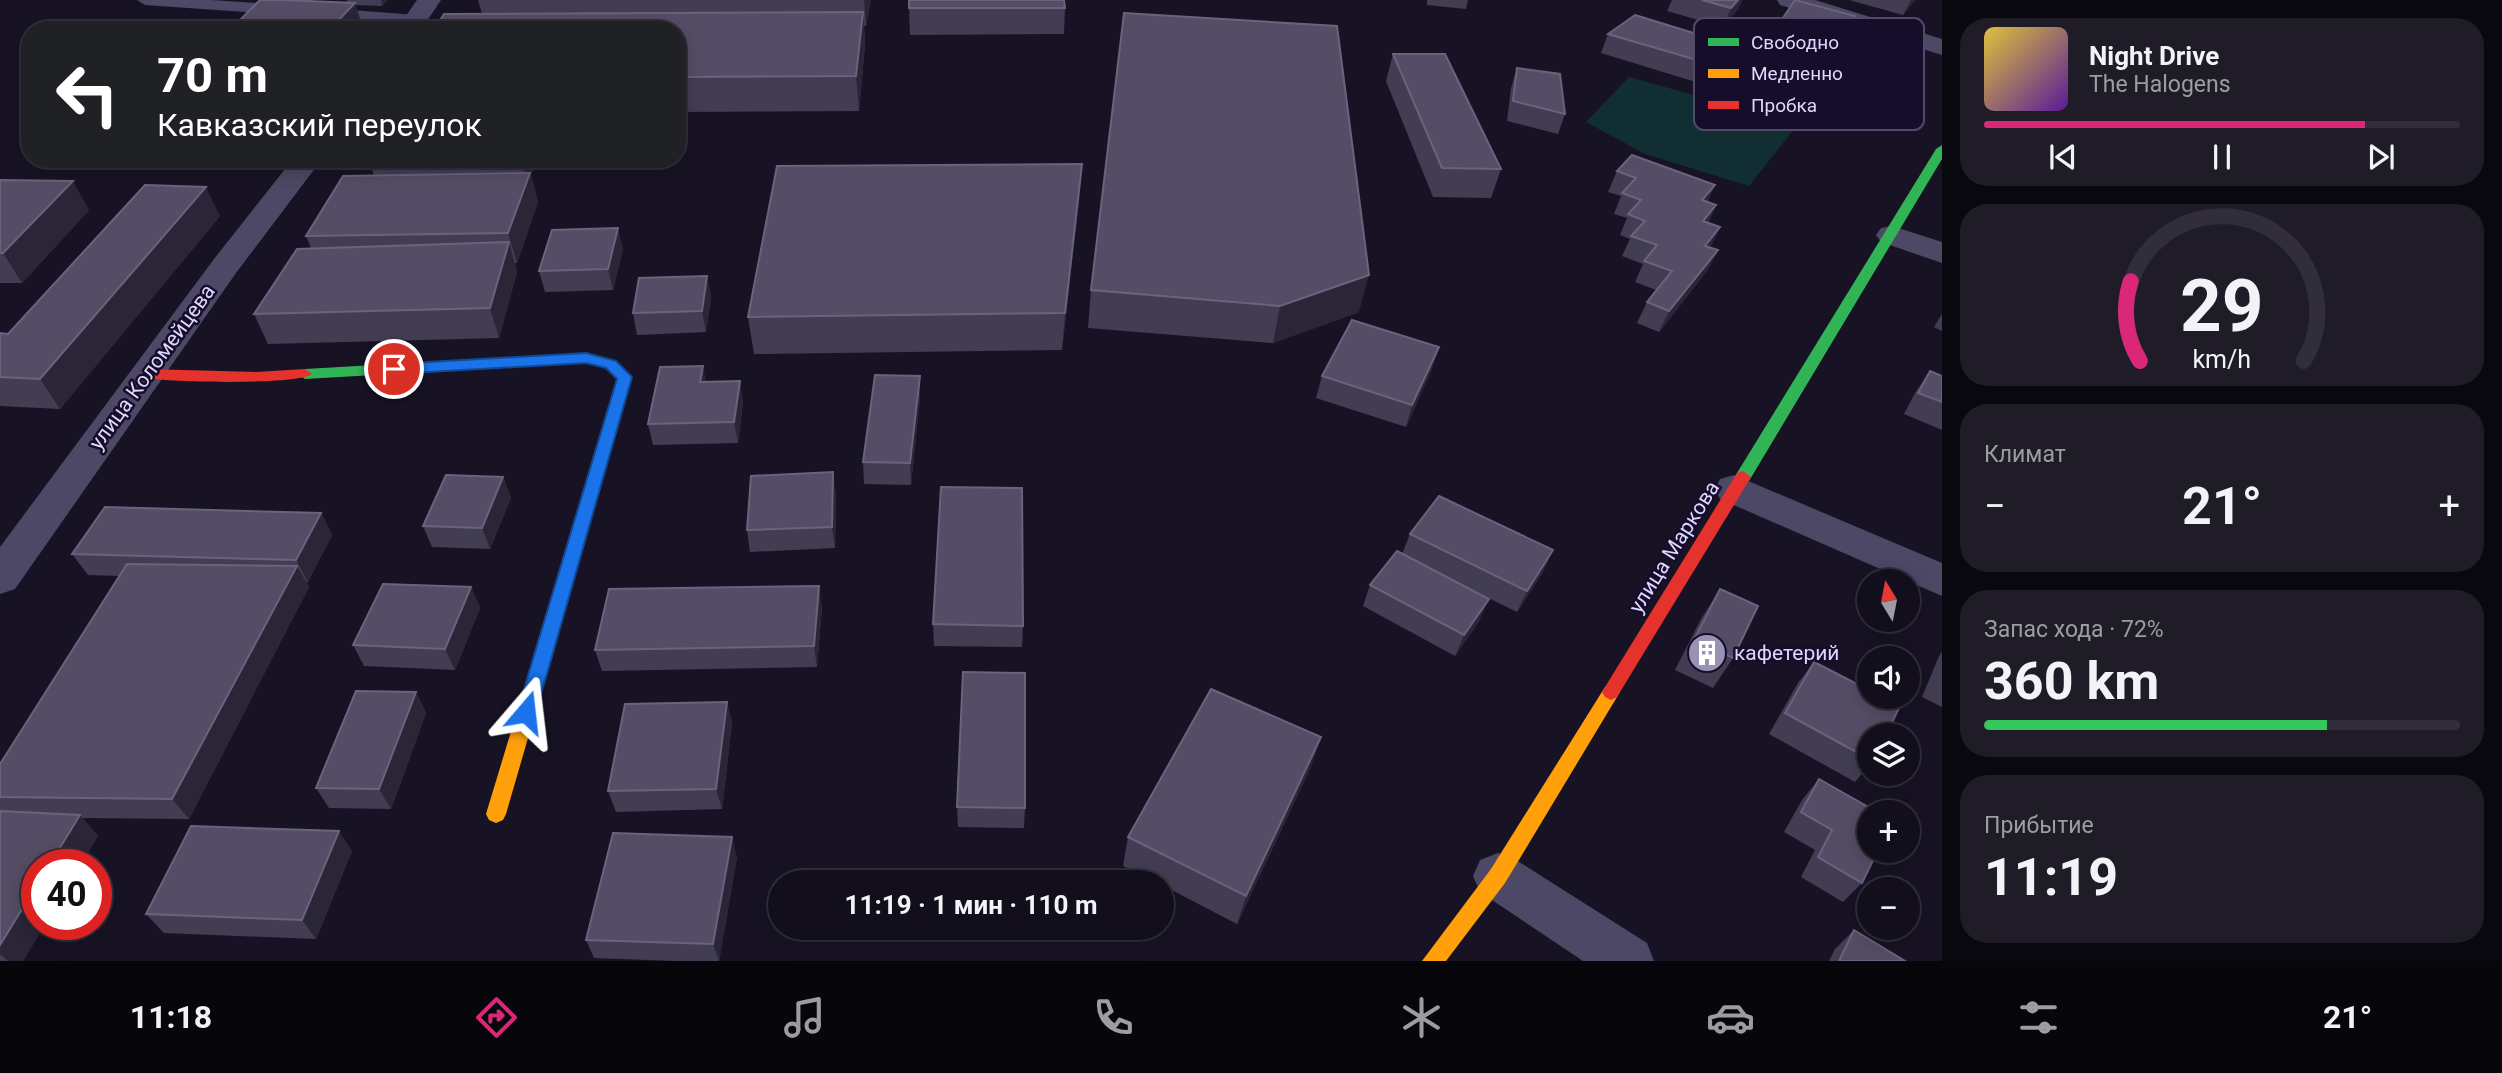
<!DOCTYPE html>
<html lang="ru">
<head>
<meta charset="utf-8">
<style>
  :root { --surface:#120e1b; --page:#1f1c28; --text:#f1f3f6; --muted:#9c9ca3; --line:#312e3a; --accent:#db2777 }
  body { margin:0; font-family:Roboto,sans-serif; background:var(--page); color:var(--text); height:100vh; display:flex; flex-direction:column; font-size:26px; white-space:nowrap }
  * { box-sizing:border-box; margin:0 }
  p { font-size:23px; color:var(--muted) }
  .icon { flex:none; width:38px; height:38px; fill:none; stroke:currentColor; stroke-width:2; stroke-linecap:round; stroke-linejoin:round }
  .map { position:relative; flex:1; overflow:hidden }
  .side { display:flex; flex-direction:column; gap:18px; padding:18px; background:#0a080f; width:560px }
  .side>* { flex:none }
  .top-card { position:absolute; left:21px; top:21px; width:665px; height:147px; border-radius:28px; box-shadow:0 4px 18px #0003,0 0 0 2px var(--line); background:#202124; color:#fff; overflow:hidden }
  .needle { width:46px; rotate:350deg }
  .controls { position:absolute; left:1857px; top:569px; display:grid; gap:14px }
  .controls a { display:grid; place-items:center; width:63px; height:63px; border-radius:50%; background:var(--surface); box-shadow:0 4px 18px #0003,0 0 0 2px var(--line); font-size:35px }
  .speed { position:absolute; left:21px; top:849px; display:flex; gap:14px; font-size:35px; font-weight:700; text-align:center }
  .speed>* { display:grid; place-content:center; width:91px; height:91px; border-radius:50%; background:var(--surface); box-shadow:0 4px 18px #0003,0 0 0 2px var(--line); line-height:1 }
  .speed .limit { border:10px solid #d22; background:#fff; color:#111 }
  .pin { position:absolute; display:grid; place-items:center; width:60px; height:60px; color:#fff; margin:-30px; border:4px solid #fff; border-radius:50%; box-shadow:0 2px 7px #0007 }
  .me { position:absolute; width:77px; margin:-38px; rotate:17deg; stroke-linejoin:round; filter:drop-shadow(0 0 5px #0008) }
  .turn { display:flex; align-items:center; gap:24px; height:147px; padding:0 21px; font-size:32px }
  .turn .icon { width:91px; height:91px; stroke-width:2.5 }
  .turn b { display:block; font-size:49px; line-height:60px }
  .big { font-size:52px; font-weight:700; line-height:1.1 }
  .side .card { flex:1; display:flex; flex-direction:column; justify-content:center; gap:10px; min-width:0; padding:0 24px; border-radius:28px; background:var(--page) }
  .side .dial { align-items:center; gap:0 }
  .dial svg { height:182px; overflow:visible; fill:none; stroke:var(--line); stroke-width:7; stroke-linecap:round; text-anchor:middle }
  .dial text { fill:var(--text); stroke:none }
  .song { display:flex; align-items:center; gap:21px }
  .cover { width:84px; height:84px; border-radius:10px; background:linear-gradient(135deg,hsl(50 70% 55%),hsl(270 70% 35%)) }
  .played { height:7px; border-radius:4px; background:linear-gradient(90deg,var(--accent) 80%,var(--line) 80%) }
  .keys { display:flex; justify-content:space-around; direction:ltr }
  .heat { display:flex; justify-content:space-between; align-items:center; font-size:38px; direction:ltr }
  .charge { height:10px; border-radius:5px; background:linear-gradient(90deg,#34c759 72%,var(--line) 0) }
  .trip { position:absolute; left:768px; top:870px; width:406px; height:70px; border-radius:35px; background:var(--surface); box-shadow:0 4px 18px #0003,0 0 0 2px var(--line); font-weight:700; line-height:70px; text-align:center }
  .menu { display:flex; height:112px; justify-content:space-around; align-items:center; background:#07060b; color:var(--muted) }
  .menu .icon { width:49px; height:49px }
  .menu .current { color:var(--accent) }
  .menu b { font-size:32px; color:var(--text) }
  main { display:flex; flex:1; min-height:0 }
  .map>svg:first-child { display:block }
  .green { fill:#112f33 }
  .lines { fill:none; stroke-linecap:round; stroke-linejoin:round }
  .lane { fill:#4c4865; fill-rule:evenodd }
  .street { fill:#4c4865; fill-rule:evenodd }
  .fast { fill:#30b455; fill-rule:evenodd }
  .slow { fill:#ff9f0a; fill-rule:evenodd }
  .jam { fill:#e5322d; fill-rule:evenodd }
  .wall { fill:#433d53 }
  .shaded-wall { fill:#2b2538 }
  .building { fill:#544d65; stroke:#69637e; stroke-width:2 }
  .route { fill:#1a73e8; stroke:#114b97; stroke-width:2 }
  .labels { text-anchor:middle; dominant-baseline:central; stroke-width:5; stroke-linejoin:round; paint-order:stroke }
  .street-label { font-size:21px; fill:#dfd7ff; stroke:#150d2a }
  .poi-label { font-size:21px; fill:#dfd7ff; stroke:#150d2a; text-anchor:start }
  .key { fill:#150d2a; stroke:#524a6a; stroke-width:2 }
  .key-label { font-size:19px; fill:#dfd7ff }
</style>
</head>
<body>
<main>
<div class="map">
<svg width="1942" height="961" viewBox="0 0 1942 961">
  <rect width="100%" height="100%" fill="#181324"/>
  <polygon class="green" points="1629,77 1798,124 1749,186 1645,154 1586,122"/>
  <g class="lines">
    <g class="lane">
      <polygon points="137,0 211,0 286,5 294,10 286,15 145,5"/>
      <polygon points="326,8 416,15 424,20 416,25 320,16 320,10"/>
    </g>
    <g class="street">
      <polygon points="417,0 441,0 421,30 396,30"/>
      <polygon points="1777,0 1815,0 1942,39 1942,55 1780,5"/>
      <polygon points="293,159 322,159 236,273 15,589 0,594 0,547 214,259"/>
      <polygon points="1892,226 1942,242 1942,263 1881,242 1876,235 1881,228"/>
      <polygon points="1734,475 1942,563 1942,596 1720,499 1715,489 1720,479"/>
      <polygon points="1498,853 1516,860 1647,943 1654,961 1583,961 1480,892 1473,876 1480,860"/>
    </g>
    <g class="fast">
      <polygon points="1942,145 1942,159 1749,481 1737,481 1735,477 1737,473 1936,149"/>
      <polygon points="586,353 616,361 632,378 595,507 587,513 579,507 617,379 606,367 586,363 305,379 298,374 305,369"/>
    </g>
    <g class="slow">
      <polygon points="587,501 595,507 506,814 503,820 496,823 489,820 486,814 579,507"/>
      <polygon points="1611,684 1617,687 1620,692 1617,697 1505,883 1446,961 1422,961 1491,869 1605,687"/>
    </g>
    <g class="jam">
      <path d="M147,369L256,372L305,369L312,374C302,385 162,383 142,377L140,374L142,371Z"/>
      <polygon points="1743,471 1751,477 1617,697 1611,700 1605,697 1602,692 1605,687 1737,473"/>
    </g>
  </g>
  <g class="wall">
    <polygon points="347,0 387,0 382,6 355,5 361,22 354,30 243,30 239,21 348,3"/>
    <polygon points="478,0 871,0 866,26 864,26 865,45 859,111 677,112 677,30 482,14"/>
    <polygon points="1427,0 1468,0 1466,9 1427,5"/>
    <polygon points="1672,0 1742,0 1738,9 1723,27 1667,11"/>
    <polygon points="1849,0 1915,0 1903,15"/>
    <polygon points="909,8 1065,8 1064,34 910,35"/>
    <polygon points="1781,21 1846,35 1833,57 1806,49 1802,58 1787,76 1732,60 1741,41 1777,29"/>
    <polygon points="1608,34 1729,44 1721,63 1699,83 1601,53"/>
    <polygon points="1393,54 1501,169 1491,198 1433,197 1386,81"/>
    <polygon points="1517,68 1565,114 1558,134 1507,121 1511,88"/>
    <polygon points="537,159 531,175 538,202 517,263 515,263 517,272 499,338 268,344 254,314 311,248 306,236 374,175 371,167"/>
    <polygon points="1082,164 1079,200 1062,350 754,354 748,317"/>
    <polygon points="1617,171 1715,185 1707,202 1716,205 1708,223 1720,227 1710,248 1718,250 1707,271 1659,332 1637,323 1647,302 1656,290 1635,282 1643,264 1622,256 1630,239 1620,235 1627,218 1614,214 1621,196 1608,192"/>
    <polygon points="0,180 89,210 22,283 0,283"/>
    <polygon points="220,216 60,409 0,406 0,333 8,334"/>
    <polygon points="623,249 613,290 545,292 539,271"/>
    <polygon points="707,276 711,297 706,332 637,335 633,313"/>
    <polygon points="1091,290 1359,312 1273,343 1088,328"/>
    <polygon points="1942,314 1942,331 1934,327"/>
    <polygon points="1432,369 1406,427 1316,398 1322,376"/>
    <polygon points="1930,371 1942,376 1942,430 1904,414 1915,393"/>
    <polygon points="920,376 920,397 911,485 864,484 863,462"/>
    <polygon points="740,381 743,403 738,443 653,445 648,424 706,382"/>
    <polygon points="503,477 511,498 490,549 432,547 423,526"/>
    <polygon points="836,494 835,548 750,552 747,530"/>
    <polygon points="321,513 332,535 308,582 306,582 309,587 189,819 82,818 98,836 81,864 37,864 45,924 23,961 0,961 0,764 119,576 88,575 72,554"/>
    <polygon points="1410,534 1553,550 1543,572 1517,612 1472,590 1480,620 1455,656 1363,606 1370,585 1402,554"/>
    <polygon points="471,587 480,608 455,670 364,666 353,645"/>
    <polygon points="1720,589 1733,658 1713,688 1675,670 1701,619"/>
    <polygon points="822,607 817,667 602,671 595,650"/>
    <polygon points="933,624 1023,626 1022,647 934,646"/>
    <polygon points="1942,652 1942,707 1922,697 1939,656"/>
    <polygon points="1814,662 1869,735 1869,765 1855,782 1769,734 1798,683"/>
    <polygon points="416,692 426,713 391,809 329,808 316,788"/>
    <polygon points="727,702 732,723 722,809 616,812 608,791"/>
    <polygon points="1311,767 1237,924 1162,885 1162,882 1156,882 1123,866 1128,837"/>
    <polygon points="1819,779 1862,883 1843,902 1801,877 1815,850 1784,832 1802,800"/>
    <polygon points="957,807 1025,808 1024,828 958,827"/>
    <polygon points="352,851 316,939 164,933 146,914"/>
    <polygon points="737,857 719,961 676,961 594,958 586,940"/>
    <polygon points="1854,930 1905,961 1829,961 1835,949"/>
  </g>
  <g class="shaded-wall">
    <polygon points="381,0 387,0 382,6"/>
    <polygon points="864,0 871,0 866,26"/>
    <polygon points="1738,0 1742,0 1738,9 1723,27 1731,8"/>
    <polygon points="1911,0 1915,0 1903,15"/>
    <polygon points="355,3 361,22 354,30 336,30 334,25"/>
    <polygon points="863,12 865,45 859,111 856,76"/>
    <polygon points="1855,16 1846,35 1833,57 1842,37"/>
    <polygon points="1811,39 1802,58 1787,76 1797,57"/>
    <polygon points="1729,44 1721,63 1699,83 1707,63"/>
    <polygon points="524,159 537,159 531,175 538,202 517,263 508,233 527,182 522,164"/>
    <polygon points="1082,164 1079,200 1062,350 1065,313"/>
    <polygon points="73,181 89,210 22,283 3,253"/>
    <polygon points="1715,185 1705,205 1702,200"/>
    <polygon points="206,187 220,216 60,409 40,379"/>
    <polygon points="1716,205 1706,226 1703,221"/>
    <polygon points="1720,227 1710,248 1705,246"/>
    <polygon points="618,228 623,249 613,290 608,269"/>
    <polygon points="509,242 517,272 499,338 490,308"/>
    <polygon points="1718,250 1707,271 1659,332 1669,311"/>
    <polygon points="1369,275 1359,312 1273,343 1280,306"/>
    <polygon points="707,276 711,297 706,332 702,311"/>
    <polygon points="1439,347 1432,369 1406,427 1412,405"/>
    <polygon points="703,366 707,387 700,382"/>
    <polygon points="920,376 920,397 911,485 910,463"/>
    <polygon points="740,381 743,403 738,443 734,422"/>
    <polygon points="833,472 836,494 835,548 832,527"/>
    <polygon points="503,477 511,498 490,549 482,528"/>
    <polygon points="321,513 332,535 308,582 296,560"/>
    <polygon points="1553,550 1543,572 1517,612 1527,591"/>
    <polygon points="297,566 309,587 189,819 172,799"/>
    <polygon points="819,586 822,607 817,667 814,646"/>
    <polygon points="471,587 480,608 455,670 445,649"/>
    <polygon points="1489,599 1480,620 1455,656 1464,635"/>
    <polygon points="416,692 426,713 391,809 379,789"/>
    <polygon points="727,702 732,723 722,809 716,789"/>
    <polygon points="1321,737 1311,767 1237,924 1246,896"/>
    <polygon points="80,815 98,836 81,864 50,864"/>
    <polygon points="339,831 352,851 316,939 302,920"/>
    <polygon points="732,837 737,857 719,961 713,944"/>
    <polygon points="37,885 37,924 45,924 23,961 8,961 0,954 0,945"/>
  </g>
  <g class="building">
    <polygon points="260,0 284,0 355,3 334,25 239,21"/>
    <polygon points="909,0 1064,0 1065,8 909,8"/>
    <polygon points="1702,0 1738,0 1731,8"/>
    <polygon points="1795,0 1855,16 1842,37 1781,21"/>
    <polygon points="863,12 856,76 677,77 677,30 434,30 444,14"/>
    <polygon points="1124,13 1337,26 1369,275 1280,306 1091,290"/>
    <polygon points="1635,15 1729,44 1707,63 1608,34"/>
    <polygon points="1393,54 1445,54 1501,169 1442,168"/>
    <polygon points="1517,68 1560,74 1565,114 1513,101"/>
    <polygon points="1632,155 1715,185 1702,200 1716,205 1703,221 1720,227 1705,246 1718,250 1669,311 1647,302 1672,271 1644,261 1657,245 1631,236 1645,221 1628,214 1641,200 1622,193 1636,178 1617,171"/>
    <polygon points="375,159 524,159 522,164 371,167"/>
    <polygon points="1082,164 1065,313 748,317 777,166"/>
    <polygon points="530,173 508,233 306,236 343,176"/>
    <polygon points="0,180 73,181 3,253 0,253"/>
    <polygon points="145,185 206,187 40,379 0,377 0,333 8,334"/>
    <polygon points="618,228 608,269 539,271 552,230"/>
    <polygon points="509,242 490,308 254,314 297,249"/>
    <polygon points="707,276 702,311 633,313 639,278"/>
    <polygon points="1352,320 1439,347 1412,405 1322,376"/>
    <polygon points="703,366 700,382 740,381 734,422 648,424 660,367"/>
    <polygon points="1930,371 1942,376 1942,402 1918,393"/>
    <polygon points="875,375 920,376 910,463 863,462"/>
    <polygon points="833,472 832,527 747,530 751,476"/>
    <polygon points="446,475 503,477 482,528 423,526"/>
    <polygon points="941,487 1022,488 1023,626 933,624"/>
    <polygon points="1439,496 1553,550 1527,591 1410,534"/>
    <polygon points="105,507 321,513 296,560 72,554"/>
    <polygon points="1397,551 1489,599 1464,635 1370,585"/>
    <polygon points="127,564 297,566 172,799 0,797 0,764"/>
    <polygon points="383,584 471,587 445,649 353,645"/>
    <polygon points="819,586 814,646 595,650 609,589"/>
    <polygon points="1720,589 1758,606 1733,658 1694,640"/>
    <polygon points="1814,662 1869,690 1869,696 1881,696 1900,706 1886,735 1869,735 1869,759 1785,713"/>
    <polygon points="963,672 1025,673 1025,808 957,807"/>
    <polygon points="1211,689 1321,737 1246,896 1128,837"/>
    <polygon points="356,691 416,692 379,789 316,788"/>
    <polygon points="727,702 716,789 608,791 625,704"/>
    <polygon points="1819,779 1877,812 1869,812 1869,850 1878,850 1862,883 1818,857 1832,830 1801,812"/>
    <polygon points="0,811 80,815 50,864 37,864 37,885 0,945"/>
    <polygon points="191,826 339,831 302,920 146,914"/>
    <polygon points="613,833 732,837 713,944 586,940"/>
    <polygon points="1854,930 1905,961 1839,961"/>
  </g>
  <polygon class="route" points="586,353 616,361 632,377 536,712 533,717 520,717 517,712 617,379 606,368 586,363 394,374 386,369 394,364"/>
  <defs>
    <symbol id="building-disc" viewBox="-11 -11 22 22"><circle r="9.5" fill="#9992b2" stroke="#150d2a"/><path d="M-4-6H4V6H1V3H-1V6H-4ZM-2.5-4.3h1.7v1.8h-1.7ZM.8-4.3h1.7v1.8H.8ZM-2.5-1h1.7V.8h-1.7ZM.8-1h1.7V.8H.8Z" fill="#fff"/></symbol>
  </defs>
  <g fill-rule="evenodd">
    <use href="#building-disc" x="1685" y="631" width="44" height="44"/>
  </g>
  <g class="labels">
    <g class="street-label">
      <text transform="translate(152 367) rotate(-54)">улица Коломейцева</text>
      <text transform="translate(1674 547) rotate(-58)">улица Маркова</text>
    </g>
    <g class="poi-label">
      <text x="1734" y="653">кафетерий</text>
    </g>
  </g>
  <rect x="1694" y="18" width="230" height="112" rx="10" class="key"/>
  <rect x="1708" y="38" width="31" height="8" fill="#30b455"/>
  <rect x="1708" y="69" width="31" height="9" fill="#ff9f0a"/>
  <rect x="1708" y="101" width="31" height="8" fill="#e5322d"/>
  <g class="key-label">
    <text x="1751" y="49">Свободно</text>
    <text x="1751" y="80">Медленно</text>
    <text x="1751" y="112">Пробка</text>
  </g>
</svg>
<div class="controls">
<a><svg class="needle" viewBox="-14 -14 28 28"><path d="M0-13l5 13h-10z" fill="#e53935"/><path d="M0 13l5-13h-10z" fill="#9c9ca3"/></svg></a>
<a><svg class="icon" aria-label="sound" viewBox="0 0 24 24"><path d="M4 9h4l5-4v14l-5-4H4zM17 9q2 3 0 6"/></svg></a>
<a><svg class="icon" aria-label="layers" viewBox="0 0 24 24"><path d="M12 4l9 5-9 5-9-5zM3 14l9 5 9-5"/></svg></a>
<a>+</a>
<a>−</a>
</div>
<div class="speed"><div class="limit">40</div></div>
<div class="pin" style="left:394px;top:369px;background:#d93025"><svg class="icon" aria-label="arrive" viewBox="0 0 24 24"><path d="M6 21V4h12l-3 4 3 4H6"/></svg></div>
<svg class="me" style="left:526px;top:712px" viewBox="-20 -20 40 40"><path d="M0-17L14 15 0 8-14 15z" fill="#1a73e8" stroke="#fff" stroke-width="4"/></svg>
<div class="trip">11:19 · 1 мин · 110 m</div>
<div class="top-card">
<div class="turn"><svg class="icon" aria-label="left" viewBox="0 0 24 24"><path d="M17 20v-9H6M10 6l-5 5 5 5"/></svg><div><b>70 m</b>Кавказский переулок</div></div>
</div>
</div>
<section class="side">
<div class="card">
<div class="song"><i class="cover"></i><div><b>Night Drive</b><p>The Halogens</p></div></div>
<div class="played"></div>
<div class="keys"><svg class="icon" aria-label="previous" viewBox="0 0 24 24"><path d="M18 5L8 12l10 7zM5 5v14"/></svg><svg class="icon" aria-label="pause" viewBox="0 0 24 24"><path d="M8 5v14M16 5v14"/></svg><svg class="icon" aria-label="next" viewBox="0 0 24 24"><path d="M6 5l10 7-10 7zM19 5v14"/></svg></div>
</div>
<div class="card dial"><svg viewBox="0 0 100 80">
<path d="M14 69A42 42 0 1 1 86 69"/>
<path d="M14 69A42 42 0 0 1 10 34" stroke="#db2777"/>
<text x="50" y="56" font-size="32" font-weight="700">29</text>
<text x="50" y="72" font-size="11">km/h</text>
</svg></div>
<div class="card"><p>Климат</p>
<div class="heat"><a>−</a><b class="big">21°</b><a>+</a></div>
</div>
<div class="card"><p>Запас хода · 72%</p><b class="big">360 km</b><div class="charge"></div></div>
<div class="card"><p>Прибытие</p><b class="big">11:19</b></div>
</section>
</main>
<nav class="menu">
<b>11:18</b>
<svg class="icon current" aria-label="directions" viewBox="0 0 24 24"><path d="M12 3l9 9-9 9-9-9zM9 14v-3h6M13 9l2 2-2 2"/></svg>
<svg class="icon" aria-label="music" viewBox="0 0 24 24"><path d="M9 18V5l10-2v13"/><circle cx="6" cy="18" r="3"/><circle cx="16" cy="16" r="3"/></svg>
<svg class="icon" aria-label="phone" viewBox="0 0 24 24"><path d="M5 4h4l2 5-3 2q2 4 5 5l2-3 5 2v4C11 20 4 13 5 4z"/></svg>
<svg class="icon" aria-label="climate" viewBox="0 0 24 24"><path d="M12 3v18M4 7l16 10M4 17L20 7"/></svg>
<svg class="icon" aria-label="car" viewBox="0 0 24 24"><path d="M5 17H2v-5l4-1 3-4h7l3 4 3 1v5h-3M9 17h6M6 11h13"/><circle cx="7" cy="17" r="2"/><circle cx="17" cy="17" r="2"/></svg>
<svg class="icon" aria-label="filters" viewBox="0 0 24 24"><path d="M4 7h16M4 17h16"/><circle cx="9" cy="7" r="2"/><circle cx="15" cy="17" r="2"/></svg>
<b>21°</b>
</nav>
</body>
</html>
